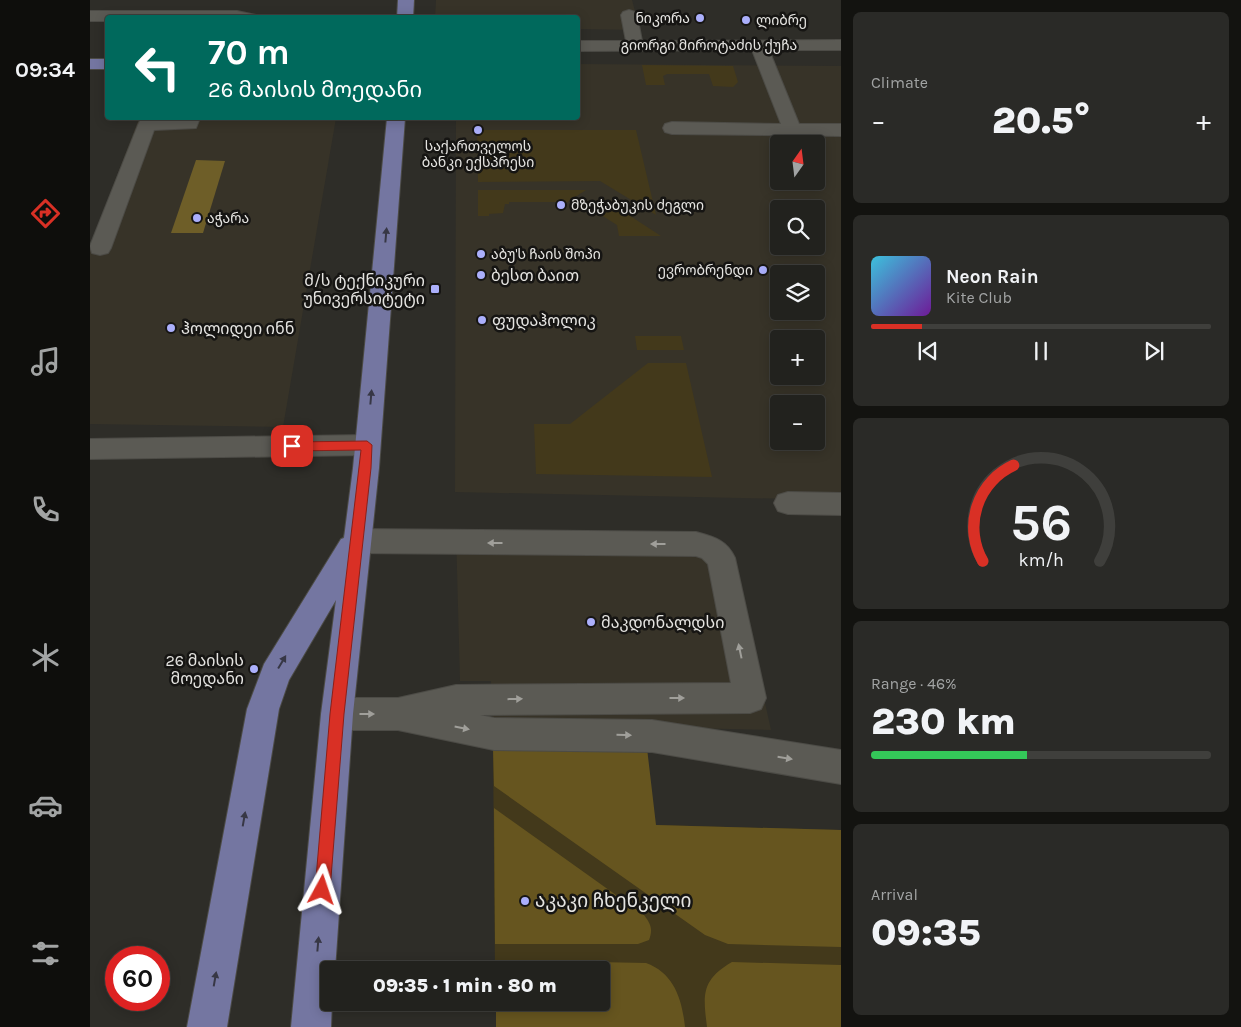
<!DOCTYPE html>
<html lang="en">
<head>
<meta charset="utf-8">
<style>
  :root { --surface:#22221e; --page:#2a2a27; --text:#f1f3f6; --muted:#a2a4a4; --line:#3f3f3c; --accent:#d93025 }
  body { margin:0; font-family:Karla,"Noto Sans Georgian",sans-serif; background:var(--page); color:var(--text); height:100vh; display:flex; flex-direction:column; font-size:19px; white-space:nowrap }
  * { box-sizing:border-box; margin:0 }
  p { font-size:16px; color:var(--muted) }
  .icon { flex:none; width:28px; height:28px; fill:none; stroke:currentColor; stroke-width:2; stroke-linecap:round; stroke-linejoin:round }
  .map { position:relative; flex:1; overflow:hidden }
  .side { display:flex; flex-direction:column; gap:12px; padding:12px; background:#131310; width:400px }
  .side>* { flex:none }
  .top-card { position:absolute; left:15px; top:15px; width:475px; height:105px; border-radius:5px; box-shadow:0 2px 12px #0003,0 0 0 1px var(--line); background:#00695c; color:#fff; overflow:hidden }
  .needle { width:32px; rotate:14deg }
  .controls { position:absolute; left:680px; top:135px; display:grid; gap:10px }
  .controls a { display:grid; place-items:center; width:55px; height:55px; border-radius:5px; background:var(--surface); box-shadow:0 2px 12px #0003,0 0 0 1px var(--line); font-size:25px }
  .speed { position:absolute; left:15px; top:946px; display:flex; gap:10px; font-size:25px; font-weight:700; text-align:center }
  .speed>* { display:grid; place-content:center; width:65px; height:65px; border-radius:50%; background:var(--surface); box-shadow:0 2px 12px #0003,0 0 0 1px var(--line); line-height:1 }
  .speed .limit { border:8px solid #d22; background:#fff; color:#111 }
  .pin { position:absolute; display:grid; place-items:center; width:42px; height:42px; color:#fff; margin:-21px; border-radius:10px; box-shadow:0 2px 8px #0006 }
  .me { position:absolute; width:55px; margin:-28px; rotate:5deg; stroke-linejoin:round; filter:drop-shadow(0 0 4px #0008) }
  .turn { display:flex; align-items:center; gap:18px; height:105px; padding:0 20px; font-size:22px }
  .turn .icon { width:65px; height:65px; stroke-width:2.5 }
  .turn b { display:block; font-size:35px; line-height:42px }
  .big { font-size:38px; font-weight:800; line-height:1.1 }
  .side .card { flex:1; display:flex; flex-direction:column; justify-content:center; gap:8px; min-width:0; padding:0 18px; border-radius:8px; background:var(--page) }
  .side .dial { align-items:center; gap:0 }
  .dial svg { height:130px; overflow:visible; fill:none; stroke:var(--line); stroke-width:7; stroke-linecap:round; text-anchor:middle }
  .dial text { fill:var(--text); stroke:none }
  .song { display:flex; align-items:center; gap:15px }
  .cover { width:60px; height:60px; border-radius:8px; background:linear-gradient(135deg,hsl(190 70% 55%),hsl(280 70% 35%)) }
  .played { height:5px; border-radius:2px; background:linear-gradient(90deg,var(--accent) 15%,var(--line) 15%) }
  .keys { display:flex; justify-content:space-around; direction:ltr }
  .heat { display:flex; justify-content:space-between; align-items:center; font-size:28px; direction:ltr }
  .charge { height:8px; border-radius:4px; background:linear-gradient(90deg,#34c759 46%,var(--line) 0) }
  .trip { position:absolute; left:230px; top:961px; width:290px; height:50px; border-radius:5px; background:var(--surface); box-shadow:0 2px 12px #0003,0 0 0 1px var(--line); font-weight:800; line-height:50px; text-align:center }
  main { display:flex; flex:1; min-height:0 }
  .tabs { display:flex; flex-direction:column; width:90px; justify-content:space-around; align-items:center; background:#0e0e0c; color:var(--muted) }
  .tabs .icon { width:35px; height:35px }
  .tabs .active { color:var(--accent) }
  .tabs b { font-size:22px; color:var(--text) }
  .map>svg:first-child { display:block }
  .built { fill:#373328; fill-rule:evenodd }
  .green { fill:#43391b }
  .forest { fill:#66551f }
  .water { fill:#6e5e28 }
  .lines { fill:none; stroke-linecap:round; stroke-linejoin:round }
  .minor-casing { stroke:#4c4b46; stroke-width:2 }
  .major-casing { stroke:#4c4b46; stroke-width:2 }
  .minor { fill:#5b5a54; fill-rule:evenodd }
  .major { fill:#7476a1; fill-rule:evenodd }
  .oneway { fill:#373745 }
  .oneway2 { fill:#a09f9a }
  .route { fill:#d93025; stroke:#8d1f18 }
  .poi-dot { fill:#abaffb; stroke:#161513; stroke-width:2 }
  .labels { text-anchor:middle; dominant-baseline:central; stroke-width:5; stroke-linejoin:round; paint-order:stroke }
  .far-poi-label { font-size:14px; fill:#e5e4e1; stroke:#161513; text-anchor:start }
  .far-street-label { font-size:14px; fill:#e5e4e1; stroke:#161513 }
  .poi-label { font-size:16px; fill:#e5e4e1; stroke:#161513; text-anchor:start }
  .near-poi-label { font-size:19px; fill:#e5e4e1; stroke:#161513; text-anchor:start }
</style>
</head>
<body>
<main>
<nav class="tabs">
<b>09:34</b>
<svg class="icon active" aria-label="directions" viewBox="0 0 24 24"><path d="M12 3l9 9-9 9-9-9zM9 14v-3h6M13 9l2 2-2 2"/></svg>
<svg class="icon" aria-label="music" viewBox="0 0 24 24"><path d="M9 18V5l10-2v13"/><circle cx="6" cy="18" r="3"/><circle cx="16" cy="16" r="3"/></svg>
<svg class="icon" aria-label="phone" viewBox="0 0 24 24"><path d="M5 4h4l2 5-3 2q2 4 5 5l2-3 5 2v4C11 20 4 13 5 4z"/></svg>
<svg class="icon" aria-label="climate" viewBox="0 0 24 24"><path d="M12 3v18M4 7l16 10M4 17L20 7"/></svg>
<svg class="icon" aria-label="car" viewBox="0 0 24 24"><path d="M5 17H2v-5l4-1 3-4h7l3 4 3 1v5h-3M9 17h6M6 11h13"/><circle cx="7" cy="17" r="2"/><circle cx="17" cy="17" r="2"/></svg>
<svg class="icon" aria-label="filters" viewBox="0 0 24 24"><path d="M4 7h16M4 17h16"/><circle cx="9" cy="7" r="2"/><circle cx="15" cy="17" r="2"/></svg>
</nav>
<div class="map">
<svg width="751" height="1027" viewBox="0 0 751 1027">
  <rect width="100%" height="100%" fill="#2e2d28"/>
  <g class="built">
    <polygon points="346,0 542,0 550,30 488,29 488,18 345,18"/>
    <path d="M488,64L751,66V500L365,492L366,118H488ZM689,144H726V181H689ZM689,209H726V246H689ZM689,274H726V311H689ZM689,339H726V376H689ZM689,404H726V441H689Z"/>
    <polygon points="49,118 246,118 193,427 0,424 0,246"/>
    <polygon points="366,532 609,532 626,541 642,554 681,730 403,724 401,681 370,681"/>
  </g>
  <g class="green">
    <polygon points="552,65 643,66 648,82 643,87 623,86 619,74 577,74 573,76 575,85 556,85"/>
    <polygon points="387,130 546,130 566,215 510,181 388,182"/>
    <polygon points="388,190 496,190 476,203 470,200 466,202 419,202 419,204 415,204 413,213 399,214 399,216 388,216"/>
    <polygon points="514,199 571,236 529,236 527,225 500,208"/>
    <polygon points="545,336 591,336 594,350 547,350"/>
    <polygon points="558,363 596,363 622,477 446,474 444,424 480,424"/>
    <polygon points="403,747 566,825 751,830 751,1027 406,1027 406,1003 511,1002 511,970 405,970"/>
  </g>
  <g class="forest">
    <polygon points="403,747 557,748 566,825 751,830 751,947 638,944 615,935 404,786"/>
    <path d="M404,808L554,915C561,924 563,930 559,940L548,944H405Z"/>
    <path d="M405,960L556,963C584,973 592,999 595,1027H406V1003L511,1002V970H405Z"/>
    <path d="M642,962L751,965V1027H617C613,995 611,980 642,962Z"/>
  </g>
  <polygon class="water" points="106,160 135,161 113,233 81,233"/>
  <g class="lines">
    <defs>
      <g id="minor">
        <polygon points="539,10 545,12 547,15 552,41 751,40 751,50 679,50 709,124 751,124 751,136 582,134 575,132 573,128 575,124 582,122 691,124 662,50 488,51 488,41 536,41 531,15 533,12"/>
        <polygon points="0,11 147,11 166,15 168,18 18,18 18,21 0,21"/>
        <polygon points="92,118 110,118 106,128 64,130 21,248 18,253 10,255 2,253 0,246 48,125 50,121"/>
        <polygon points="277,435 286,438 290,445 286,452 277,455 0,459 0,439"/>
        <polygon points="698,492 751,493 751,515 698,514 688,511 684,503 688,495"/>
        <path d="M266,529L606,532C624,537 637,540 645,558L676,698L671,709L660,713L390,715L404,718L562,720L751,750V784L562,752L404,750L308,730H247L236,725L231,714L236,703L247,698H308L366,685L641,683L618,564L612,558L606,556L266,553L256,550L252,541L256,532Z"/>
      </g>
      <g id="major">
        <polygon points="308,0 324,0 323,18 307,18"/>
        <rect x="0" y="59" width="18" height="10"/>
        <polygon points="297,118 315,118 289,468 263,714 245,970 239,970 239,1002 242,1002 241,1027 201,1027 231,714 246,600 199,680 189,709 137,1027 97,1027 157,709 174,664 251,539 254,538 263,468"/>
      </g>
    </defs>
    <use href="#minor" class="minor-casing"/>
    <use href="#major" class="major-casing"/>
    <use href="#minor" class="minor"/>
    <use href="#major" class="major"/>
  </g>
  <defs><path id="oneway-solid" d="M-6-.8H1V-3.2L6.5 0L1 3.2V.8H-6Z" transform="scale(1.25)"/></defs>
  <g class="oneway">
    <use href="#oneway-solid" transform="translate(296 235) rotate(-85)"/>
    <use href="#oneway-solid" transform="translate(281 397) rotate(-85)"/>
    <use href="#oneway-solid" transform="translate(192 662) rotate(-59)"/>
    <use href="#oneway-solid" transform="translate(154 819) rotate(-80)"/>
    <use href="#oneway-solid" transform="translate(228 944) rotate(-85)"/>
    <use href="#oneway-solid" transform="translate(125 979) rotate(-80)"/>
  </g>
  <g class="oneway2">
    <use href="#oneway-solid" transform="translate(405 543) rotate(-180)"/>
    <use href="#oneway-solid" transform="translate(568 544) rotate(-180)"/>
    <use href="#oneway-solid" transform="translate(650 651) rotate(-102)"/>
    <use href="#oneway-solid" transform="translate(587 698)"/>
    <use href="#oneway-solid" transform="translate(425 699) rotate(-1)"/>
    <use href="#oneway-solid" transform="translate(277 714)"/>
    <use href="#oneway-solid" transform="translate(372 728) rotate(11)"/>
    <use href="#oneway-solid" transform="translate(534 735) rotate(1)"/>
    <use href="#oneway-solid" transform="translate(695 758) rotate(9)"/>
  </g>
  <polygon class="route" points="277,441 282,445 281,468 254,714 240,890 238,895 232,897 227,895 225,890 240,714 271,450 202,451 197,446 202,442"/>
  <g class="poi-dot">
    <circle cx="610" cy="18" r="5"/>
    <circle cx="656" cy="20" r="5"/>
    <circle cx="388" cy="130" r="5"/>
    <circle cx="471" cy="205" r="5"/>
    <circle cx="107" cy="218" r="5"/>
    <circle cx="391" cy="254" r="5"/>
    <circle cx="673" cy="270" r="5"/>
    <circle cx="391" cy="275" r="5"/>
    <rect x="340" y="284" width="10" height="10" rx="2.5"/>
    <circle cx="392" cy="320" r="5"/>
    <circle cx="81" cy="328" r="5"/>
    <circle cx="501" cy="622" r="5"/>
    <circle cx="164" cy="669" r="5"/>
    <circle cx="435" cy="901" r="5"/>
  </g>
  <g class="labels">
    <g class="far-poi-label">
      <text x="600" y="18" text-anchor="end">ნიკორა</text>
      <text x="666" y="20">ლიბრე</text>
      <text x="388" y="146" text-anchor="middle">საქართველოს<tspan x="388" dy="16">ბანკი ექსპრესი</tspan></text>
      <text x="481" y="205">მზეჭაბუკის ძეგლი</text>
      <text x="117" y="218">აჭარა</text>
      <text x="401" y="254">აბუ'ს ჩაის შოპი</text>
      <text x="663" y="270" text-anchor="end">ევრობრენდი</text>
    </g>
    <g class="far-street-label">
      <text x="619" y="45">გიორგი მიროტაძის ქუჩა</text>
    </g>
    <g class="poi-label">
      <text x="401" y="275">ბესთ ბაით</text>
      <text x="335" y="280" text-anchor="end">მ/ს ტექნიკური<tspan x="335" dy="18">უნივერსიტეტი</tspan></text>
      <text x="402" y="320">ფუდაჰოლიკ</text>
      <text x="91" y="328">ჰოლიდეი ინნ</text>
      <text x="511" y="622">მაკდონალდსი</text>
      <text x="154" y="660" text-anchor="end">26 მაისის<tspan x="154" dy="18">მოედანი</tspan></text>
    </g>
    <g class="near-poi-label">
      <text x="445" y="901">აკაკი ჩხენკელი</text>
    </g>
  </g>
</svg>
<div class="controls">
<a><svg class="needle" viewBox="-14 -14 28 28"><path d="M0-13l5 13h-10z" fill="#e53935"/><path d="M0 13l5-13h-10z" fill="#a2a4a4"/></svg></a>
<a><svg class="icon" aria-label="search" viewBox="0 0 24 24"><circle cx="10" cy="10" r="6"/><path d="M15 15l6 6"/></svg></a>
<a><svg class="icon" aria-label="layers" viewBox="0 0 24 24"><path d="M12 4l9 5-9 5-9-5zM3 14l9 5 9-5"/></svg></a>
<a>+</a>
<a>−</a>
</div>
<div class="speed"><div class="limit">60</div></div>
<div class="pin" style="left:202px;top:446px;background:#d93025"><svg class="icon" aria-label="arrive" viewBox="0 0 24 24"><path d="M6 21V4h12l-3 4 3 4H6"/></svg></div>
<svg class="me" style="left:232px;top:890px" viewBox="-20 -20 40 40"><path d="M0-17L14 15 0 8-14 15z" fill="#d93025" stroke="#fff" stroke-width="4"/></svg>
<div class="trip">09:35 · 1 min · 80 m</div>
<div class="top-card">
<div class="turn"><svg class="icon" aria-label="left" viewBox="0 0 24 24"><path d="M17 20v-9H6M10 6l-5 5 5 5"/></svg><div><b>70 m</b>26 მაისის მოედანი</div></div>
</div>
</div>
<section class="side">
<div class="card"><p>Climate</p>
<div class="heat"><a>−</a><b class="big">20.5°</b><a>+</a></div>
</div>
<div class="card">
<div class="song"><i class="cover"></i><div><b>Neon Rain</b><p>Kite Club</p></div></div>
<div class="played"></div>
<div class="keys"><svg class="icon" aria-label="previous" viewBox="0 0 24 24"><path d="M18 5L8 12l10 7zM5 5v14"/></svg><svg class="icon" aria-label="pause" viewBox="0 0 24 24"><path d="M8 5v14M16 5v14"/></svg><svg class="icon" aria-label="next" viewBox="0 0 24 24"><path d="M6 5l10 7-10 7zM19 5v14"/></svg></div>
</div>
<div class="card dial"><svg viewBox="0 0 100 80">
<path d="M14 69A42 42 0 1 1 86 69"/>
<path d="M14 69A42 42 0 0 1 33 10" stroke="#d93025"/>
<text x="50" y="56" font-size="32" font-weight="700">56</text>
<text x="50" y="72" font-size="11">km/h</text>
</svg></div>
<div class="card"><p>Range · 46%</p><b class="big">230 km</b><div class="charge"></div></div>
<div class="card"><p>Arrival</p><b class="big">09:35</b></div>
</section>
</main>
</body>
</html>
